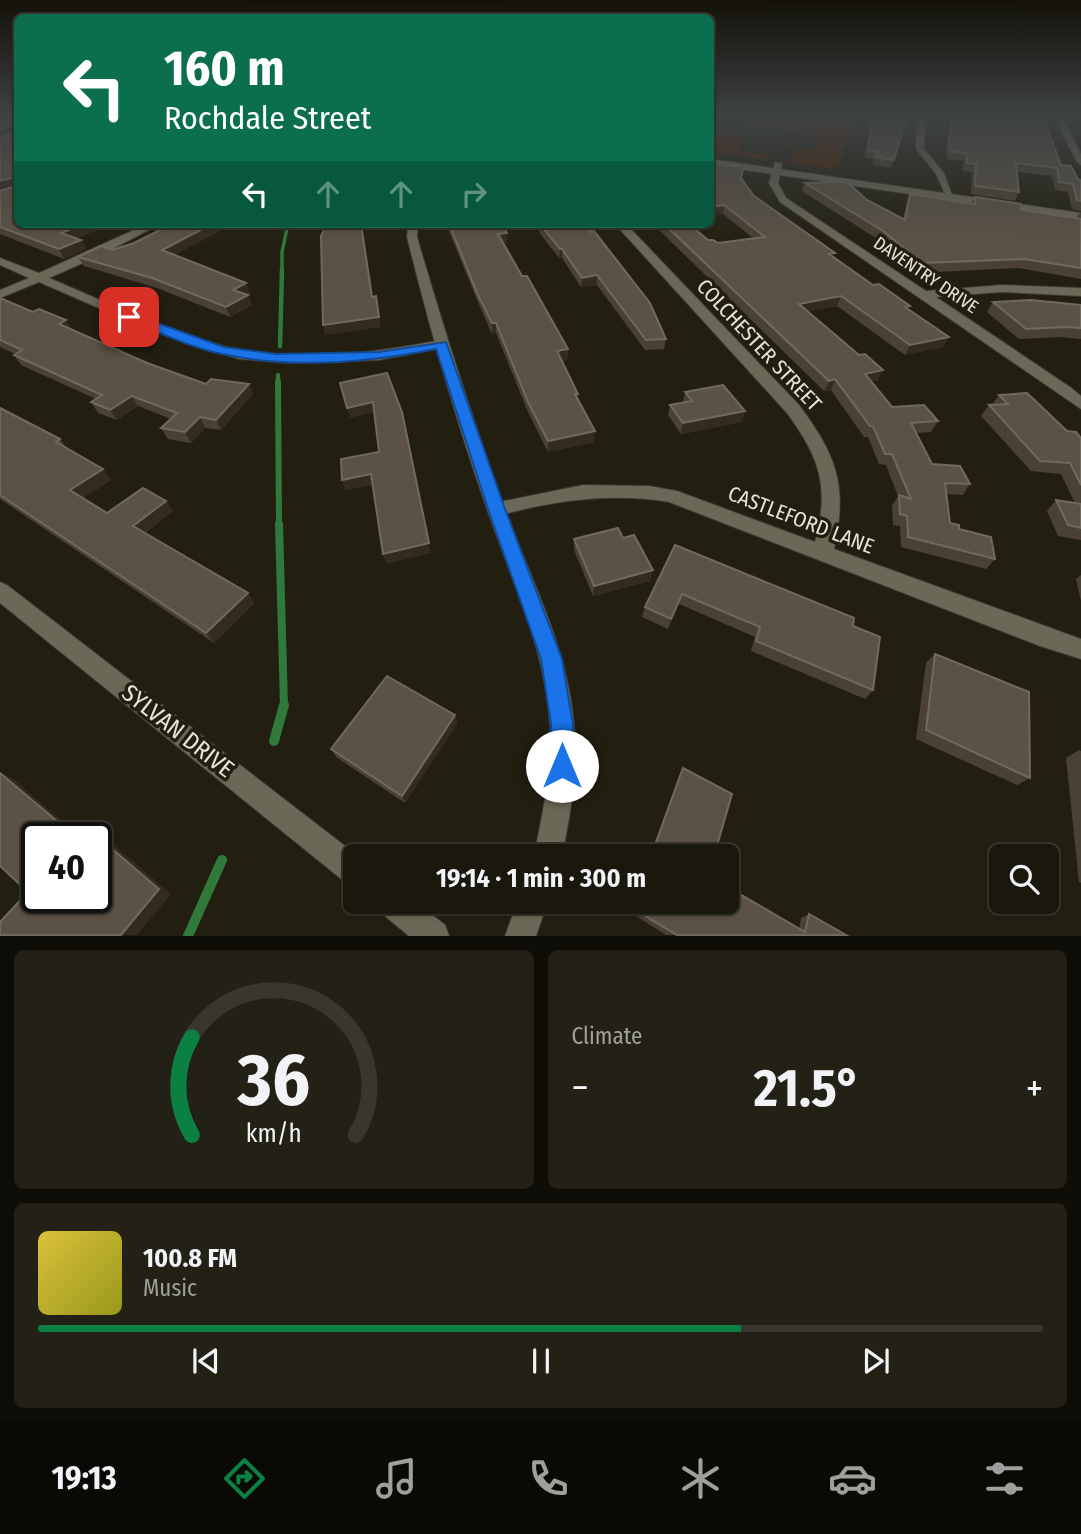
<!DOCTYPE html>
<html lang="en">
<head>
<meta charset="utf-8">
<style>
  :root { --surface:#1a170d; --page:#232016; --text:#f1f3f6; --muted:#9f9f9d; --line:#38362e; --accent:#0b8043 }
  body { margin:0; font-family:"Fira Sans Condensed",sans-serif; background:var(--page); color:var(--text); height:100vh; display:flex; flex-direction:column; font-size:26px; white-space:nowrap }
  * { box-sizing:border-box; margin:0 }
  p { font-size:23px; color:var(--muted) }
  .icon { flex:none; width:38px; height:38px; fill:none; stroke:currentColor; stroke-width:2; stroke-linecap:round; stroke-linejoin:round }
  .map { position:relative; height:936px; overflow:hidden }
  .drawer { display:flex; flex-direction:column; gap:14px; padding:14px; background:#0e0d07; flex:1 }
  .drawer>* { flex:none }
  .guide { position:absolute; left:14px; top:14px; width:700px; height:214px; border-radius:10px; box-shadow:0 2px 5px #0004,0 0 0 2px var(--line); background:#0b6e4f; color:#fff; overflow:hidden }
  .tools { position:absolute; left:989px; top:844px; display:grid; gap:14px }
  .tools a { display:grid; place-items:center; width:70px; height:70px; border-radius:10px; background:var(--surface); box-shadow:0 2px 5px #0004,0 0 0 2px var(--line); font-size:35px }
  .speed { position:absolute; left:21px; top:822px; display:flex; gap:14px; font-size:35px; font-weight:700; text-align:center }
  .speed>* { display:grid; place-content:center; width:91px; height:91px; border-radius:50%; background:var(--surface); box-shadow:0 2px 5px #0004,0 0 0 2px var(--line); line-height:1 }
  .speed .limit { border:4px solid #111; border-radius:10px; background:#fff; color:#111 }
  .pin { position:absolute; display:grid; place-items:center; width:60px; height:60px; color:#fff; margin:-30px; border-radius:14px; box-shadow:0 4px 10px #0006 }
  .me { position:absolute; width:77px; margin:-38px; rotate:0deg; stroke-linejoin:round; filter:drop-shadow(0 0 5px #0008) }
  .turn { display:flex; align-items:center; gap:24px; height:147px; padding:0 35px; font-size:32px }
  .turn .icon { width:91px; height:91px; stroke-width:2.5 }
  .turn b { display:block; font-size:49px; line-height:60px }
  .lanes { display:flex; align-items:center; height:66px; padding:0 35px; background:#0003; justify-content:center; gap:35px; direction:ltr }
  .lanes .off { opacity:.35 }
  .big { font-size:52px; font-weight:700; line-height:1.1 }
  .drawer .tile { flex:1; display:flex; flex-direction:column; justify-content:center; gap:10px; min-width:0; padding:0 24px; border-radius:10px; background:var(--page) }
  .drawer .dial { align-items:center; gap:0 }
  .dial svg { height:182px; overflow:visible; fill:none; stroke:var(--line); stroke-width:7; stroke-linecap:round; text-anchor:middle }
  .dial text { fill:var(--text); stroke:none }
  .song { display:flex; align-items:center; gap:21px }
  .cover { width:84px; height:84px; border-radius:10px; background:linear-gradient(135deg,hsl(50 70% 55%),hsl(60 70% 35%)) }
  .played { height:7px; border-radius:4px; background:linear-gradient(90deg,var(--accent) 70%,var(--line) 70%) }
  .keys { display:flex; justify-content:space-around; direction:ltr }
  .heat { display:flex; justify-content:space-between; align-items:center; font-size:38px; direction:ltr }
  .drawer .tiles { flex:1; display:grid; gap:14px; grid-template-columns:1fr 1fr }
  .tile:last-child { grid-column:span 2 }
  .trip { position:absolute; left:343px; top:844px; width:396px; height:70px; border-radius:10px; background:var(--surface); box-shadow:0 2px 5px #0004,0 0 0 2px var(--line); font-weight:700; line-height:70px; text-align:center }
  .tab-bar { display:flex; height:112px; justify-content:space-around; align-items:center; background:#0a0905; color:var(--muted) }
  .tab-bar .icon { width:49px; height:49px }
  .tab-bar .on { color:var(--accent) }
  .tab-bar b { font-size:32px; color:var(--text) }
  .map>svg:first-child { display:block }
  .green { fill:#491f05 }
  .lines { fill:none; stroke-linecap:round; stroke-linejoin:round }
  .stream-far4 { stroke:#30793b; stroke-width:3.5 }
  .stream-far3 { stroke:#30793b; stroke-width:4.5 }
  .stream-far2 { stroke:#30793b; stroke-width:6 }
  .stream-far1 { stroke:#30793b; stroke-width:8 }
  .stream { stroke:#30793b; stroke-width:10 }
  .minor-casing { stroke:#3c3931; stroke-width:2 }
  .tertiary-casing { stroke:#3c3931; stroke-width:2 }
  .secondary-casing { stroke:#3c3931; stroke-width:2 }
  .minor { fill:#6b6857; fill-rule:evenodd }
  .tertiary { fill:#6b6857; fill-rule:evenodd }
  .secondary { fill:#6b6857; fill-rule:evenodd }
  .wall { fill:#4a4034 }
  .shaded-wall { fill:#332c1e }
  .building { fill:#5b5245; stroke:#70695d; stroke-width:2 }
  .route { fill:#1a73e8; stroke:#114b97; stroke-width:2 }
  .labels { text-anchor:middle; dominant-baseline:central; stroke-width:7; stroke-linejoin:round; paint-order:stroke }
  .far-street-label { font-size:18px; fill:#e6e4da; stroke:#221f11 }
  .street-label { font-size:21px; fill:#e6e4da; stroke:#221f11 }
  .near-street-label { font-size:24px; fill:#e6e4da; stroke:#221f11 }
</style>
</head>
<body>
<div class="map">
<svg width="1081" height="936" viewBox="0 0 1081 936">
  <rect width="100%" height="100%" fill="#221f11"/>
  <g class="green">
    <polygon points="711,115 854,115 854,117 839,166 834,169 789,162 794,151 786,147 789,137 795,138 791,147 814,150 819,139 814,136 776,127 711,120"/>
    <polygon points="711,134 752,137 746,137 738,150 776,157 768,160 711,152"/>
  </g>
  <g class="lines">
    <polyline class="stream-far4" points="282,272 282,252 288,224"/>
    <g class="stream-far3">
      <polyline points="280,346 282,270"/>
      <polyline points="278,375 278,384"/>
    </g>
    <polyline class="stream-far2" points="278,382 279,526"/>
    <polyline class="stream-far1" points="279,524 284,706"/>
    <g class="stream">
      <polyline points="274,741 284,705"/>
      <polyline points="188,936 222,860"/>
    </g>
    <defs>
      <g id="minor">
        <polygon points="917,115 925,115 924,149 944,173 953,198 947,198 936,174 916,149"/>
        <polygon points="1053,115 1061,115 1081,154 1081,165 1077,162"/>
        <polygon points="775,162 782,164 778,183 786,198 926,291 1002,285 1081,288 1081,296 1002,292 936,297 1070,387 1081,396 1081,409 780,202 769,183"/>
        <path d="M147,224H160L101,255L49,278C111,304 173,334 239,350C295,364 385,351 441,340L448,344L441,348L379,360L289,363L239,359L147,329L39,282L0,298V290L29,278L0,265V258L39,273Z"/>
        <path d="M615,224H626L799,405C837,456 848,486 834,549L1081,639V659L1040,646L669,502C609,492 554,501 496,516L489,514L487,509L489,504L583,485L649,486L677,491L815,542C830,487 820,458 787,413Z"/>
      </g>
      <g id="tertiary">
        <path d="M408,224H418L417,237C444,329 472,419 505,509C531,580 568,649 574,725C578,770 571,812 562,856H534C543,812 552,770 550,725C546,650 512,581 488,512C456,421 430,330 407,237Z"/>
        <polygon points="0,582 7,585 358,856 355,856 355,886 345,882 0,603"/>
        <polygon points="376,901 415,901 445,925 449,936 409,936 380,912"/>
        <polygon points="518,901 548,901 536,936 505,936"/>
      </g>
      <polygon id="secondary" points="710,159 1081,213 1081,219 710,165"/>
    </defs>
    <use href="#minor" class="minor-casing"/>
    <use href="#tertiary" class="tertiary-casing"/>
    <use href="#secondary" class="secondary-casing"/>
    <use href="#minor" class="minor"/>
    <use href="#tertiary" class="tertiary"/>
    <use href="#secondary" class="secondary"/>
  </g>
  <g class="wall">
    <polygon points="18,115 18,224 112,224 76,238 81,240 86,249 64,259 0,234 0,137 15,133 0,137"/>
    <polygon points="869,115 907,115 891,168 872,165 874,159 864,158 872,122 867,121"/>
    <polygon points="952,115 1039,115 1061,165 1078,179 1081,180 1081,211 1072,209 1068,192 1055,190 1052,176 1017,172 1019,192 1015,201 971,194 972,172 963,171 963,161 947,159 946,149"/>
    <polygon points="710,164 741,178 754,196 833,257 949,337 943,347 905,355 837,306 808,311 878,380 871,382 892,407 938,421 931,432 916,433 932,464 970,484 963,495 946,494 950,523 959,529 995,559 986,569 901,547 900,526 893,525 892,506 898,496 886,465 879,464 868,437 864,437 831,390 824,391 653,224 689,224 708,240 718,243 753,238 723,214 710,215"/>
    <polygon points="805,183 867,200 903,219 907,202 910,194 972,203 975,197 1021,210 1076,218 1080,212 1081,212 1081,279 1019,268 917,273 879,240 802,191"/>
    <polygon points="232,224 174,255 250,293 246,295 252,305 230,317 157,288 84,266 78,257"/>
    <polygon points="446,224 502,224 507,233 507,242 503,243 522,276 568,349 567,360 562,361 578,394 577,399 594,442 548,452 528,412 496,333 492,334 478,302"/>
    <polygon points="539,224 586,224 666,339 664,349 645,350 597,285 581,287 562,258 559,258 539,232"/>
    <polygon points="0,298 33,312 66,320 72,330 147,363 206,384 253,394 221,430 205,428 191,443 168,439 161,428 171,419 138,406 117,420 98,413 91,402 96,399 21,365 14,355 15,354 0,347"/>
    <polygon points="993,302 1081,305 1081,339 1060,337 1019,339 987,312"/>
    <polygon points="685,392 745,411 741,422 681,434 668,415 670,405 683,402"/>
    <polygon points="999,395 1081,438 1081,540 1058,536 1047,511 1056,500 1075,503 1061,474 1031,471 981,416 989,405 992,405"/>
    <polygon points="0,408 60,439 66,447 111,480 83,498 107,513 173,511 145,533 248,593 254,603 214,643 0,499"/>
    <polygon points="623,538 650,581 593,596 574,550 574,539"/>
    <polygon points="675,545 853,626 873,690 865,699 751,651 755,637 679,604 668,629 642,617 645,607"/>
    <polygon points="1081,575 1081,601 1076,579"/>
    <polygon points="935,654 1030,778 1017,785 916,739 926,663"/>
    <polygon points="455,715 457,724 405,803 336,757 331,749"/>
    <polygon points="1079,750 1081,751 1081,883 1079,882 1066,758"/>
    <polygon points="683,768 714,856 650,856 679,776"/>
    <polygon points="634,901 726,901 799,929 801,918 809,914 846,935 666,935 630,912"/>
  </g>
  <g class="shaded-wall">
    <polygon points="13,125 17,132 0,137 0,128"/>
    <polygon points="15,177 18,185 0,191 0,181"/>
    <polygon points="724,205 723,214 710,215 710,207"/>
    <polygon points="84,224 112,224 66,242 61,233"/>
    <polygon points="212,224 232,224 166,259 162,250"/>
    <polygon points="507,233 507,242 499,243 498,234"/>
    <polygon points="81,240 86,249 64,259 59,249"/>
    <polygon points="560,249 562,249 562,258 559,258"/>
    <polygon points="597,275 597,285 581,287 582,278"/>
    <polygon points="246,283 250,293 237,300 233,290"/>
    <polygon points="248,295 252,305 230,317 226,307"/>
    <polygon points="376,296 381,327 325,335 323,325"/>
    <polygon points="841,296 837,306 796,314 799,304"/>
    <polygon points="66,320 72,330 59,324"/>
    <polygon points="492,323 496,323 496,333 492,334"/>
    <polygon points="949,337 943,347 905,355 910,345"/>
    <polygon points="568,349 567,360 557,361 557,351"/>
    <polygon points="883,370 878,380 860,384 865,374"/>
    <polygon points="835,379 831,390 824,391 829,381"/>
    <polygon points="249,384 253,394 221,430 216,420"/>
    <polygon points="132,396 138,406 117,420 110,410"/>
    <polygon points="373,402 375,412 350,418 347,408"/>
    <polygon points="745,411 741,422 681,434 683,423"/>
    <polygon points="200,417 205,428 191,443 185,432"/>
    <polygon points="595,431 594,442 548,452 548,441"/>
    <polygon points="103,469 111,480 79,501 70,490"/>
    <polygon points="371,474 374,485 345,490 342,480"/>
    <polygon points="166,501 173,511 140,536 133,526"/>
    <polygon points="429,543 431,553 386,564 383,554"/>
    <polygon points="653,570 650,581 593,596 594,586"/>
    <polygon points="248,593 254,603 214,643 206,633"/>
    <polygon points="682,594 679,604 668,629 671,619"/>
    <polygon points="455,715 457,724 405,803 402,796"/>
    <polygon points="0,772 13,779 82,838 77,838"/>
    <polygon points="89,829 102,835 171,894 137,935 121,935"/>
  </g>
  <g class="building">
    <polygon points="0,115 18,115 18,224 84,224 61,233 81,240 59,249 0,227 0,191 15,186 15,177 0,181 0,137 14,134 17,128 13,125 0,128"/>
    <polygon points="874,115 907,115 894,160 875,157 878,152 867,150"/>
    <polygon points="954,115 1039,115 1040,119 1044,119 1061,165 1071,166 1078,179 1081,180 1081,201 1077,200 1073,184 1059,182 1057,168 1016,163 1019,192 975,186 976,164 967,163 966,153 950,151 949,141"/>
    <polygon points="710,164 744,167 741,178 754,196 835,253 829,254 873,285 879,284 910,306 905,307 949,337 910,345 841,296 799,304 859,355 865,354 883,370 865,374 892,407 924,405 938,421 911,423 932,464 960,466 970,484 945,483 950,523 959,525 959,529 991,537 995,559 908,537 907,516 900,514 899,495 911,499 892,454 885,454 873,426 870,426 835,379 829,381 664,224 689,224 708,240 713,240 718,243 765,237 724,205 710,207"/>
    <polygon points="847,182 867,200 905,220 910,194 975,204 975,197 1021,204 1021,210 1081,219 1081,268 1024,259 922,263 883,231 805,183"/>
    <polygon points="172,224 212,224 162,250 246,283 233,290 248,295 226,307 152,278 78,257 101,246 112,250 134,243"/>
    <polygon points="327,224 361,224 372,297 376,296 379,317 323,325 321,236"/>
    <polygon points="449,224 502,224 507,233 498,234 522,276 527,276 568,349 557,351 578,394 575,394 595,431 548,441 528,402 496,323 492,323 477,293"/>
    <polygon points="540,224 586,224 591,232 594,231 650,303 666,339 646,340 597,275 582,278 562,249 560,249"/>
    <polygon points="0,298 33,312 39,309 66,320 59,324 147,363 206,384 211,379 249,384 216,420 200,417 185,432 161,428 177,413 132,396 110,410 91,402 102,395 14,355 22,350 0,340"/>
    <polygon points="1031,300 1081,305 1081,328 1067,327 1026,329 993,302"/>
    <polygon points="387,373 402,412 429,543 383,554 371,474 342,480 341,459 379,452 373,402 347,408 340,383"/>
    <polygon points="723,385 745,411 683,423 670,405 692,401 685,392"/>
    <polygon points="1027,393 1067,431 1076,432 1081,438 1081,485 1070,463 1040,461 989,405 1008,404 999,395"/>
    <polygon points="0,408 60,439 56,442 103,469 70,490 107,513 143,488 166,501 133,526 248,593 206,633 0,495"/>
    <polygon points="1056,500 1081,504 1081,528 1068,525"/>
    <polygon points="618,528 623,538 634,535 653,570 594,586 574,539"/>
    <polygon points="675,545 854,618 853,626 880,637 873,690 756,641 760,627 682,594 671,619 645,607"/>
    <polygon points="935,654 1029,692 1030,778 926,730"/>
    <polygon points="387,676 455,715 402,796 331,749"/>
    <polygon points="683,768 732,794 714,856 651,856"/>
    <polygon points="0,773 77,838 37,838 37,898 96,898 96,838 80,838 89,829 159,889 121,935 0,935 0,922 28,892 0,866"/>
    <polygon points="726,886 805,932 809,914 846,935 677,935 632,908 635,901 726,901"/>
  </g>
  <linearGradient id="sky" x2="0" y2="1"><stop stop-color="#131109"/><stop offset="0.47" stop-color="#3e4243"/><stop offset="1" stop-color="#3e4243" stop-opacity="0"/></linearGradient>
  <rect width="1081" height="246" fill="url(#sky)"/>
  <path class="route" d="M129,313L224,347L276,354L379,352L446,342L505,509L562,659L573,724L574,766L571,775L562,778L554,775L550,766L551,724L541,659L488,509L436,349C367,363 292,369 222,354C189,347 156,331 125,319L123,317Z"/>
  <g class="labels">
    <g class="far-street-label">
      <text transform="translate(926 275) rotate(34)">DAVENTRY DRIVE</text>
    </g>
    <g class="street-label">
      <text transform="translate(759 345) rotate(47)">COLCHESTER STREET</text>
      <text transform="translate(801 520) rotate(21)">CASTLEFORD LANE</text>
    </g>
    <g class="near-street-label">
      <text transform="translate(178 731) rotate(38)">SYLVAN DRIVE</text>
    </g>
  </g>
</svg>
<div class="tools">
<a><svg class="icon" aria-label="search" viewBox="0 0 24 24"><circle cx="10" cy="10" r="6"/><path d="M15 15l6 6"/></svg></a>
</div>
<div class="speed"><div class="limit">40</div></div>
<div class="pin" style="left:129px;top:317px;background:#d93025"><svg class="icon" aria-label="arrive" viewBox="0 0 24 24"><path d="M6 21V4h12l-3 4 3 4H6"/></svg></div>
<svg class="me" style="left:562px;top:766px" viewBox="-20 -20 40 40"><circle r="19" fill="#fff"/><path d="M0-13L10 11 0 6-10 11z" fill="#1a73e8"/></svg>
<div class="trip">19:14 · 1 min · 300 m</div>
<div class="guide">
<div class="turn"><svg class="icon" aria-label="left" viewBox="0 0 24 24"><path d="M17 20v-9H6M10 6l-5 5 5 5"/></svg><div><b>160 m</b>Rochdale Street</div></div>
<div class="lanes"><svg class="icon" aria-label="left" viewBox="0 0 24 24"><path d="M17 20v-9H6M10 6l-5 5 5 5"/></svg><svg class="icon off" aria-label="ahead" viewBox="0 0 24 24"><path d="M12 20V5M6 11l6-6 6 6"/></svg><svg class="icon off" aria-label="ahead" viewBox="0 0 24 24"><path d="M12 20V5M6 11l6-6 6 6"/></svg><svg class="icon off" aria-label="right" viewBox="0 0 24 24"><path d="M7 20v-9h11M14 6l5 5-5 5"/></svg></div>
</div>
</div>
<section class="drawer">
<div class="tiles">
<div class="tile dial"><svg viewBox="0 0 100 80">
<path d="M14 69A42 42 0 1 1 86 69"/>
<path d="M14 69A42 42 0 0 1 14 26" stroke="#0b8043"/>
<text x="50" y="56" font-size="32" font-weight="700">36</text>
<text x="50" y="72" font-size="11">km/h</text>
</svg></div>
<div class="tile"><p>Climate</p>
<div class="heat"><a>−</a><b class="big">21.5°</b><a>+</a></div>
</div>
<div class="tile">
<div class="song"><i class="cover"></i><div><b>100.8 FM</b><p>Music</p></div></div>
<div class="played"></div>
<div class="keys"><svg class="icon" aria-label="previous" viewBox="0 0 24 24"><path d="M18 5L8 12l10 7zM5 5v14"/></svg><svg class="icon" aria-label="pause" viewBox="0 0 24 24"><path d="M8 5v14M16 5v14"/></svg><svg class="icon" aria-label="next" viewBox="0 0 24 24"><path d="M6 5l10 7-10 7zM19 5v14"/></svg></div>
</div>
</div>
</section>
<nav class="tab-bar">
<b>19:13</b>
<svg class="icon on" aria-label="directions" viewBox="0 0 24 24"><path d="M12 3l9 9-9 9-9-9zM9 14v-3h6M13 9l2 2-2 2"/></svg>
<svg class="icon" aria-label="music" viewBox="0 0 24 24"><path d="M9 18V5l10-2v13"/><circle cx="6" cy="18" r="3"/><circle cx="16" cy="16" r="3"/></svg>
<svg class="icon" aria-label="phone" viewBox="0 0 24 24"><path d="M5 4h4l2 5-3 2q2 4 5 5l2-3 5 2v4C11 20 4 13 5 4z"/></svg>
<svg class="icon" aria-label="climate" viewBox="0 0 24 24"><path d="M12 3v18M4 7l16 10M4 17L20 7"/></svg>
<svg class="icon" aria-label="car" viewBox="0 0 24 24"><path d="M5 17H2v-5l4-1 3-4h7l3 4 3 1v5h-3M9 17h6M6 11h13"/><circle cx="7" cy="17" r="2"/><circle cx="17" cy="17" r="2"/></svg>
<svg class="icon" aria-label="filters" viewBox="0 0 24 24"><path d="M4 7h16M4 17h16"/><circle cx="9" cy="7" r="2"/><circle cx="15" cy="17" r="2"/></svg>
</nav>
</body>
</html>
